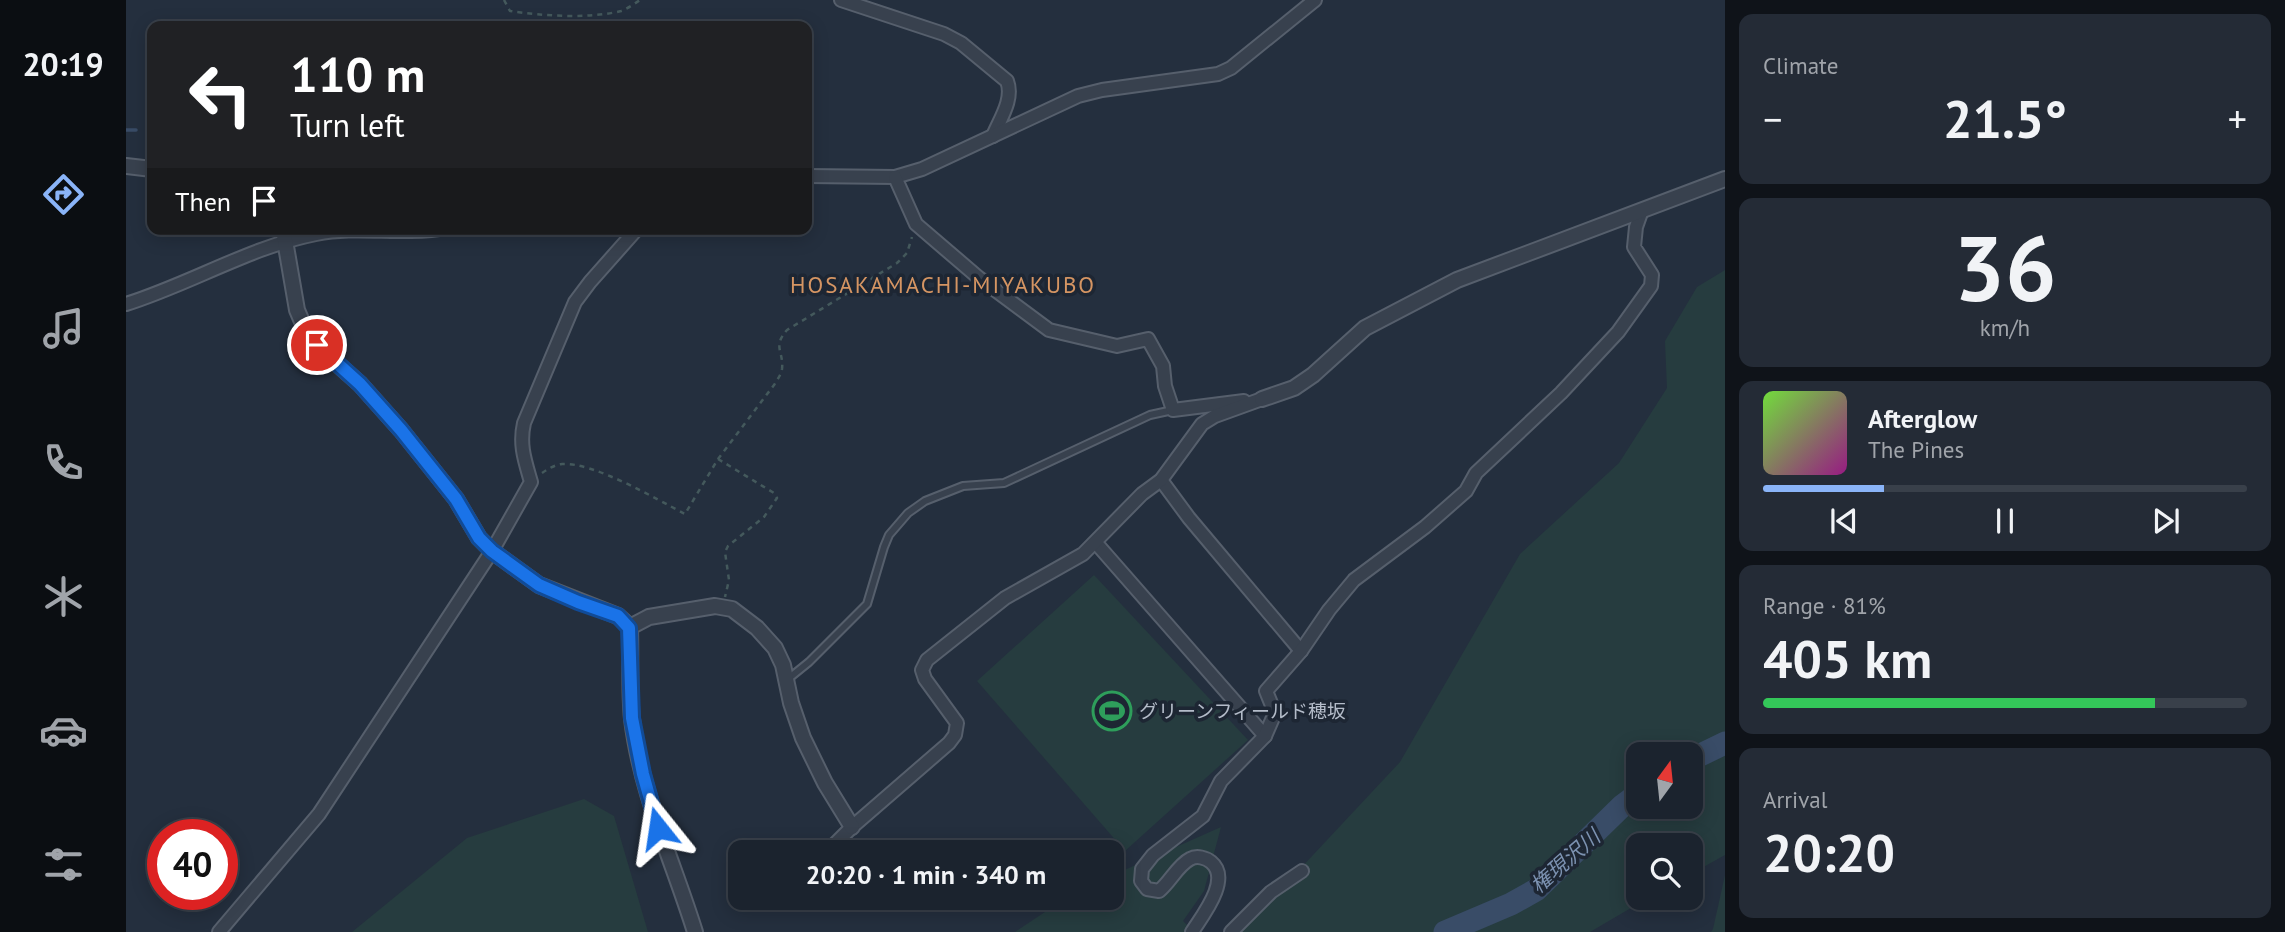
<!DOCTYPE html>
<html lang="en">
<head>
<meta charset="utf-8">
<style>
  :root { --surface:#1b232e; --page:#242b36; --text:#f1f3f6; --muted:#a0a4aa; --line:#39404a; --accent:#8ab4f8 }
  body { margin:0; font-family:"PT Sans","Noto Sans JP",sans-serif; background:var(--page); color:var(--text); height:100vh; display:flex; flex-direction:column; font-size:26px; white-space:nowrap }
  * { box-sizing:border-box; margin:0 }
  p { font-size:23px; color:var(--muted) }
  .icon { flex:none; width:38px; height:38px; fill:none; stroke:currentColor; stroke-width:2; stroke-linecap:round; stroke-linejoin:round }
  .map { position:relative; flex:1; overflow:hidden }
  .sheet { display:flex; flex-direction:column; gap:14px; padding:14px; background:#0f1319; width:560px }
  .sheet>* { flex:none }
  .top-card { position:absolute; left:21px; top:21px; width:665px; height:214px; border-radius:14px; box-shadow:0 4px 18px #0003,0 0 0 2px var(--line); background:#202124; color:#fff; overflow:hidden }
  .needle { width:46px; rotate:15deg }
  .controls { position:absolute; left:1500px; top:742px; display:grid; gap:14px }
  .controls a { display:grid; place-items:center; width:77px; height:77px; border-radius:14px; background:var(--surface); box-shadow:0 4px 18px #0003,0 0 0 2px var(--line); font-size:35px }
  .speed { position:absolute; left:21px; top:819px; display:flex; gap:14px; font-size:35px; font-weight:700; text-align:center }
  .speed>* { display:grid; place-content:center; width:91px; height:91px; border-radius:50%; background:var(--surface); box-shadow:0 4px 18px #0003,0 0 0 2px var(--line); line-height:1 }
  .speed .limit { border:10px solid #d22; background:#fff; color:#111 }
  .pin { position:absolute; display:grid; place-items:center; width:60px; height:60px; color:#fff; margin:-30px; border:4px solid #fff; border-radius:50%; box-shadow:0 2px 7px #0007 }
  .me { position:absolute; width:77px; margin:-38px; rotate:345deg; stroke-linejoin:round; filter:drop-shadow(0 0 5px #0008) }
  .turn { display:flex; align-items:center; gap:24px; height:147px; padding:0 28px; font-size:32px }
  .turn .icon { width:91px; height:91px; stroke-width:2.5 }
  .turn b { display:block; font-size:49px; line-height:60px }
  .then { display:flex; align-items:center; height:66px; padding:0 28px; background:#0003; gap:14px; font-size:26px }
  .big { font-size:52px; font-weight:800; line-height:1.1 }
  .sheet .widget { flex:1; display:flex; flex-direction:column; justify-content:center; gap:10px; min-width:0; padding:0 24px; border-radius:14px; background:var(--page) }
  .sheet .dial { align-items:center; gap:0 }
  .dial b { font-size:91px; line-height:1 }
  .song { display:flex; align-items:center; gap:21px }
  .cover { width:84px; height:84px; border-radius:10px; background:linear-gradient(135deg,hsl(100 70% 55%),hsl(310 70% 35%)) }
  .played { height:7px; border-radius:4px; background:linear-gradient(90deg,var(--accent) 25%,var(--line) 25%) }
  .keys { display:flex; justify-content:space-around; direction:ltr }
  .heat { display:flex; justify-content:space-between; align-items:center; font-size:38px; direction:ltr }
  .charge { height:10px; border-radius:5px; background:linear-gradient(90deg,#34c759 81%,var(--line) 0) }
  .trip { position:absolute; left:602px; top:840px; width:396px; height:70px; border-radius:14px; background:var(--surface); box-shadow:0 4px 18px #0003,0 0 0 2px var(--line); font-weight:800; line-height:70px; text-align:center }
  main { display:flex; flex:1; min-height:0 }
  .tab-bar { display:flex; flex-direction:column; width:126px; justify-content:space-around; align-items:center; background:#0b0e12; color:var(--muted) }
  .tab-bar .icon { width:49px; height:49px }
  .tab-bar .on { color:var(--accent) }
  .tab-bar b { font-size:32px; color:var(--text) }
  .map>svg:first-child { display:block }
  .green { fill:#263c3f; fill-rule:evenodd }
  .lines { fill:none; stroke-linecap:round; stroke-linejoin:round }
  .stream { stroke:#394c67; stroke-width:3.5 }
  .river { stroke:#394c67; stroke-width:23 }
  .service-casing { stroke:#565f6c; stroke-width:10 }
  .minor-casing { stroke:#565f6c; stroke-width:16 }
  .tertiary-casing { stroke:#565f6c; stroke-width:18 }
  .path { stroke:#44595c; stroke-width:2.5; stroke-dasharray:5 5; stroke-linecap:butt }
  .service { stroke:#38414e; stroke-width:6 }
  .minor { stroke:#38414e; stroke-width:12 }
  .tertiary { stroke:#38414e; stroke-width:14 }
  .route-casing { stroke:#114b97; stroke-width:18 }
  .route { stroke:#1a73e8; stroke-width:12 }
  .labels { text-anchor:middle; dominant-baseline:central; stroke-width:7; stroke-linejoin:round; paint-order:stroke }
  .poi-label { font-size:19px; fill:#b4bcc9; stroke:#1d2633; text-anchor:start }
  .water-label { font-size:21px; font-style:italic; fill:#7c92b1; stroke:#1d2633 }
  .quarter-label { font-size:23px; letter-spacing:2px; fill:#d59563; stroke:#1d2633 }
</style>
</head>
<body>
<main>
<nav class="tab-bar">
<b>20:19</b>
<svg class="icon on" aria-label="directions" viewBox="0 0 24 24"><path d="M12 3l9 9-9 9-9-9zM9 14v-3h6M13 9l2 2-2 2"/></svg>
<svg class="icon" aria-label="music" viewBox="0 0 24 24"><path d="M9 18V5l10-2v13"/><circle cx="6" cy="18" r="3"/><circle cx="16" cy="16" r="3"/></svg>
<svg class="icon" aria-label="phone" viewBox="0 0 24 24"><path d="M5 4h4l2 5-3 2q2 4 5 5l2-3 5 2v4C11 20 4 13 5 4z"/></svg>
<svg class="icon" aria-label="climate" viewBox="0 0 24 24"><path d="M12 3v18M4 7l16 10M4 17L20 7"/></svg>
<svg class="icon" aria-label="car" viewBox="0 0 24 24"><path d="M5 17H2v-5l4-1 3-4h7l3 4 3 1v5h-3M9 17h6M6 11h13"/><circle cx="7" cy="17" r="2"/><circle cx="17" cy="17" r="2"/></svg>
<svg class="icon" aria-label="filters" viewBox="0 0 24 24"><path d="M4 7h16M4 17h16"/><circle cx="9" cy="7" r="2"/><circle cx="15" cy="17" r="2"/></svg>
</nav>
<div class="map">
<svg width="1599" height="932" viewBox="0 0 1599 932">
  <rect width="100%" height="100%" fill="#242f3e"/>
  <g class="green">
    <path d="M1599,270V855L1565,874L1564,845H1512V898H1522L1464,932H1115L1274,762L1394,554L1493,463L1541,388L1539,341L1571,287ZM1512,754H1564V807H1512Z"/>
    <polygon points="968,575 1122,740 999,851 851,681"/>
    <polygon points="458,799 488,816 522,932 226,932 341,838"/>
    <polygon points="1095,827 1078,891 1057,921 1068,932 889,932 940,898 985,898 985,876"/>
    <polygon points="1599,875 1599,932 1585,932 1587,929"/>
  </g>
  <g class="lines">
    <polyline class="stream" points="0,130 10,130"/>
    <g class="river">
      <polyline points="1564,760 1599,743"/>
      <polyline points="1319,932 1385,904 1410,890 1496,806 1512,794"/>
    </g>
    <defs>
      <polyline id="service" points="662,679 683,662 741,604 758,547 763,535 782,513 799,501 837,486 878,483 1024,415 1047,410"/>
      <g id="minor">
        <path d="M715,0L818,34L835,43L881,81C888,99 874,119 867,136"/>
        <polyline points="681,176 769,177 796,169 952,96 976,90 1092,74 1105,68 1189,0"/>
        <polyline points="769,177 790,224 853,278 923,330 991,346 1022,339 1037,366 1039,386 1047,410 1118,401"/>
        <path d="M0,304C64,284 124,247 190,234C231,226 272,235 313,229"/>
        <polyline points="1035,480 1063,518 1175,651"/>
        <polyline points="970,543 1139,736"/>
        <polyline points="701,852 726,827 823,743 829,735 831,723 799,679 796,670 801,660 879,598 957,554 1016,494 1035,480 1076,424 1089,416 1136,399"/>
        <path d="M93,932L193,814L366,551L405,482C399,461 393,445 398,423L449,302L464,282L511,229"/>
        <path d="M1066,932C1076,916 1106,879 1085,862C1080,858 1071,855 1064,859C1052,865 1044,882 1033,891L1021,889L1015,881L1016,869L1027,855L1077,816L1095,781L1139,736L1149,713L1140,691L1175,651L1203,610L1228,580L1299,527L1340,491L1350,473L1435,393L1492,332L1525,286L1526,275L1508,247L1510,227L1516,210"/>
        <polyline points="1105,932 1145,892 1176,871"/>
      </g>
      <g id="tertiary">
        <polyline points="0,166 26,169"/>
        <path d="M157,229L171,310L180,331L190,345L234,384L275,430L330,499L353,538L366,551L413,585L492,616L504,627C505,658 503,690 506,719C515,794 547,861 569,932"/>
        <polyline points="1136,399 1168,388 1187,375 1239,328 1331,280 1599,179"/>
        <polyline points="504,627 523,617 589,606 606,609 631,628 649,648 657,665 665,703 677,738 699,783 726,827"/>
      </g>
    </defs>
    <use href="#service" class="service-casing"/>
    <use href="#minor" class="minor-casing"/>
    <use href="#tertiary" class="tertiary-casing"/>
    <g class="path">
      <path d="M378,0L384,11C417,16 463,19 495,11C501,9 508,4 514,0"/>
      <polyline points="592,459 648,493 651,498 638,517 602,546 599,552 603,580 599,597"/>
      <path d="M416,473C422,469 428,465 436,464C468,462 530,499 559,514L592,459L648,385C651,380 655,375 656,369C658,351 646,347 661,330L771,263L781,253L786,237"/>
    </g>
    <use href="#service" class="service"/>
    <use href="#minor" class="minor"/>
    <use href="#tertiary" class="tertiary"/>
  </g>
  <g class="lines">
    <defs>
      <polyline id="route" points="191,345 234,384 275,430 330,499 353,538 366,551 413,585 452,602 492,616 503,628 506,718 517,774 532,828"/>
    </defs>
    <use href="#route" class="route-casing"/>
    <use href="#route" class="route"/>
  </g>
  <defs>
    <symbol id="stadium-ring" viewBox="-11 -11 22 22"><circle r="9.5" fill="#1d2633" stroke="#2e9e5b" stroke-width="1.5"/><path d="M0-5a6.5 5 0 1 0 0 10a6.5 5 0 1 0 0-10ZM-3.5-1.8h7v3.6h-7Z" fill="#2e9e5b"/></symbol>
  </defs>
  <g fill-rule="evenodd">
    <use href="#stadium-ring" x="964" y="689" width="44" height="44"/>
  </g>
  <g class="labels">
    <g class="poi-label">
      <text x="1013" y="711">グリーンフィールド穂坂</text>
    </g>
    <g class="water-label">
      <text transform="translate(1439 861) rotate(-41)">権現沢川</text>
    </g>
    <g class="quarter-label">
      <text x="817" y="284">HOSAKAMACHI-MIYAKUBO</text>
    </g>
  </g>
</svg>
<div class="controls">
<a><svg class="needle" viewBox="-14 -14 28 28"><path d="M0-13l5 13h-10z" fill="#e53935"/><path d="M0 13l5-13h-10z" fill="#a0a4aa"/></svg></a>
<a><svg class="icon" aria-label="search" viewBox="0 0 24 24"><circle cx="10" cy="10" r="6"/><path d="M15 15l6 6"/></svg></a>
</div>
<div class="speed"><div class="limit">40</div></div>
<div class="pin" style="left:191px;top:345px;background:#d93025"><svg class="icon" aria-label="arrive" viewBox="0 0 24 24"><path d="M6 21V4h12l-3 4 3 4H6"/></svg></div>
<svg class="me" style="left:532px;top:828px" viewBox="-20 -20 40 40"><path d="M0-17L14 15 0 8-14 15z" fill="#1a73e8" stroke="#fff" stroke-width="4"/></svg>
<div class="trip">20:20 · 1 min · 340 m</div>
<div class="top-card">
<div class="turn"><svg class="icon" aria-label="left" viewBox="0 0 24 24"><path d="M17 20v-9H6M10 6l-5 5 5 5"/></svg><div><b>110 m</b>Turn left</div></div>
<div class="then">Then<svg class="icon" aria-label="arrive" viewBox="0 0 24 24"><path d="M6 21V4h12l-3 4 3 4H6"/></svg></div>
</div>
</div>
<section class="sheet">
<div class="widget"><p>Climate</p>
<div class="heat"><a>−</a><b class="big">21.5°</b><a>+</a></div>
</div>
<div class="widget dial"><b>36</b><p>km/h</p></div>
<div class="widget">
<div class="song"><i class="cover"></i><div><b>Afterglow</b><p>The Pines</p></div></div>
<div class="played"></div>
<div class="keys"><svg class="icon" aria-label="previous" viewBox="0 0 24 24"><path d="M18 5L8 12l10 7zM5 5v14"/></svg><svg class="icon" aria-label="pause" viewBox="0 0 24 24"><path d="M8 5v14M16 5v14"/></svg><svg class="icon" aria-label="next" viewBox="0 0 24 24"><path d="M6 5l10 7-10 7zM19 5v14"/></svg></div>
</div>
<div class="widget"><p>Range · 81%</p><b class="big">405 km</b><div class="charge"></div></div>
<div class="widget"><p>Arrival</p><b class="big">20:20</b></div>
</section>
</main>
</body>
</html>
